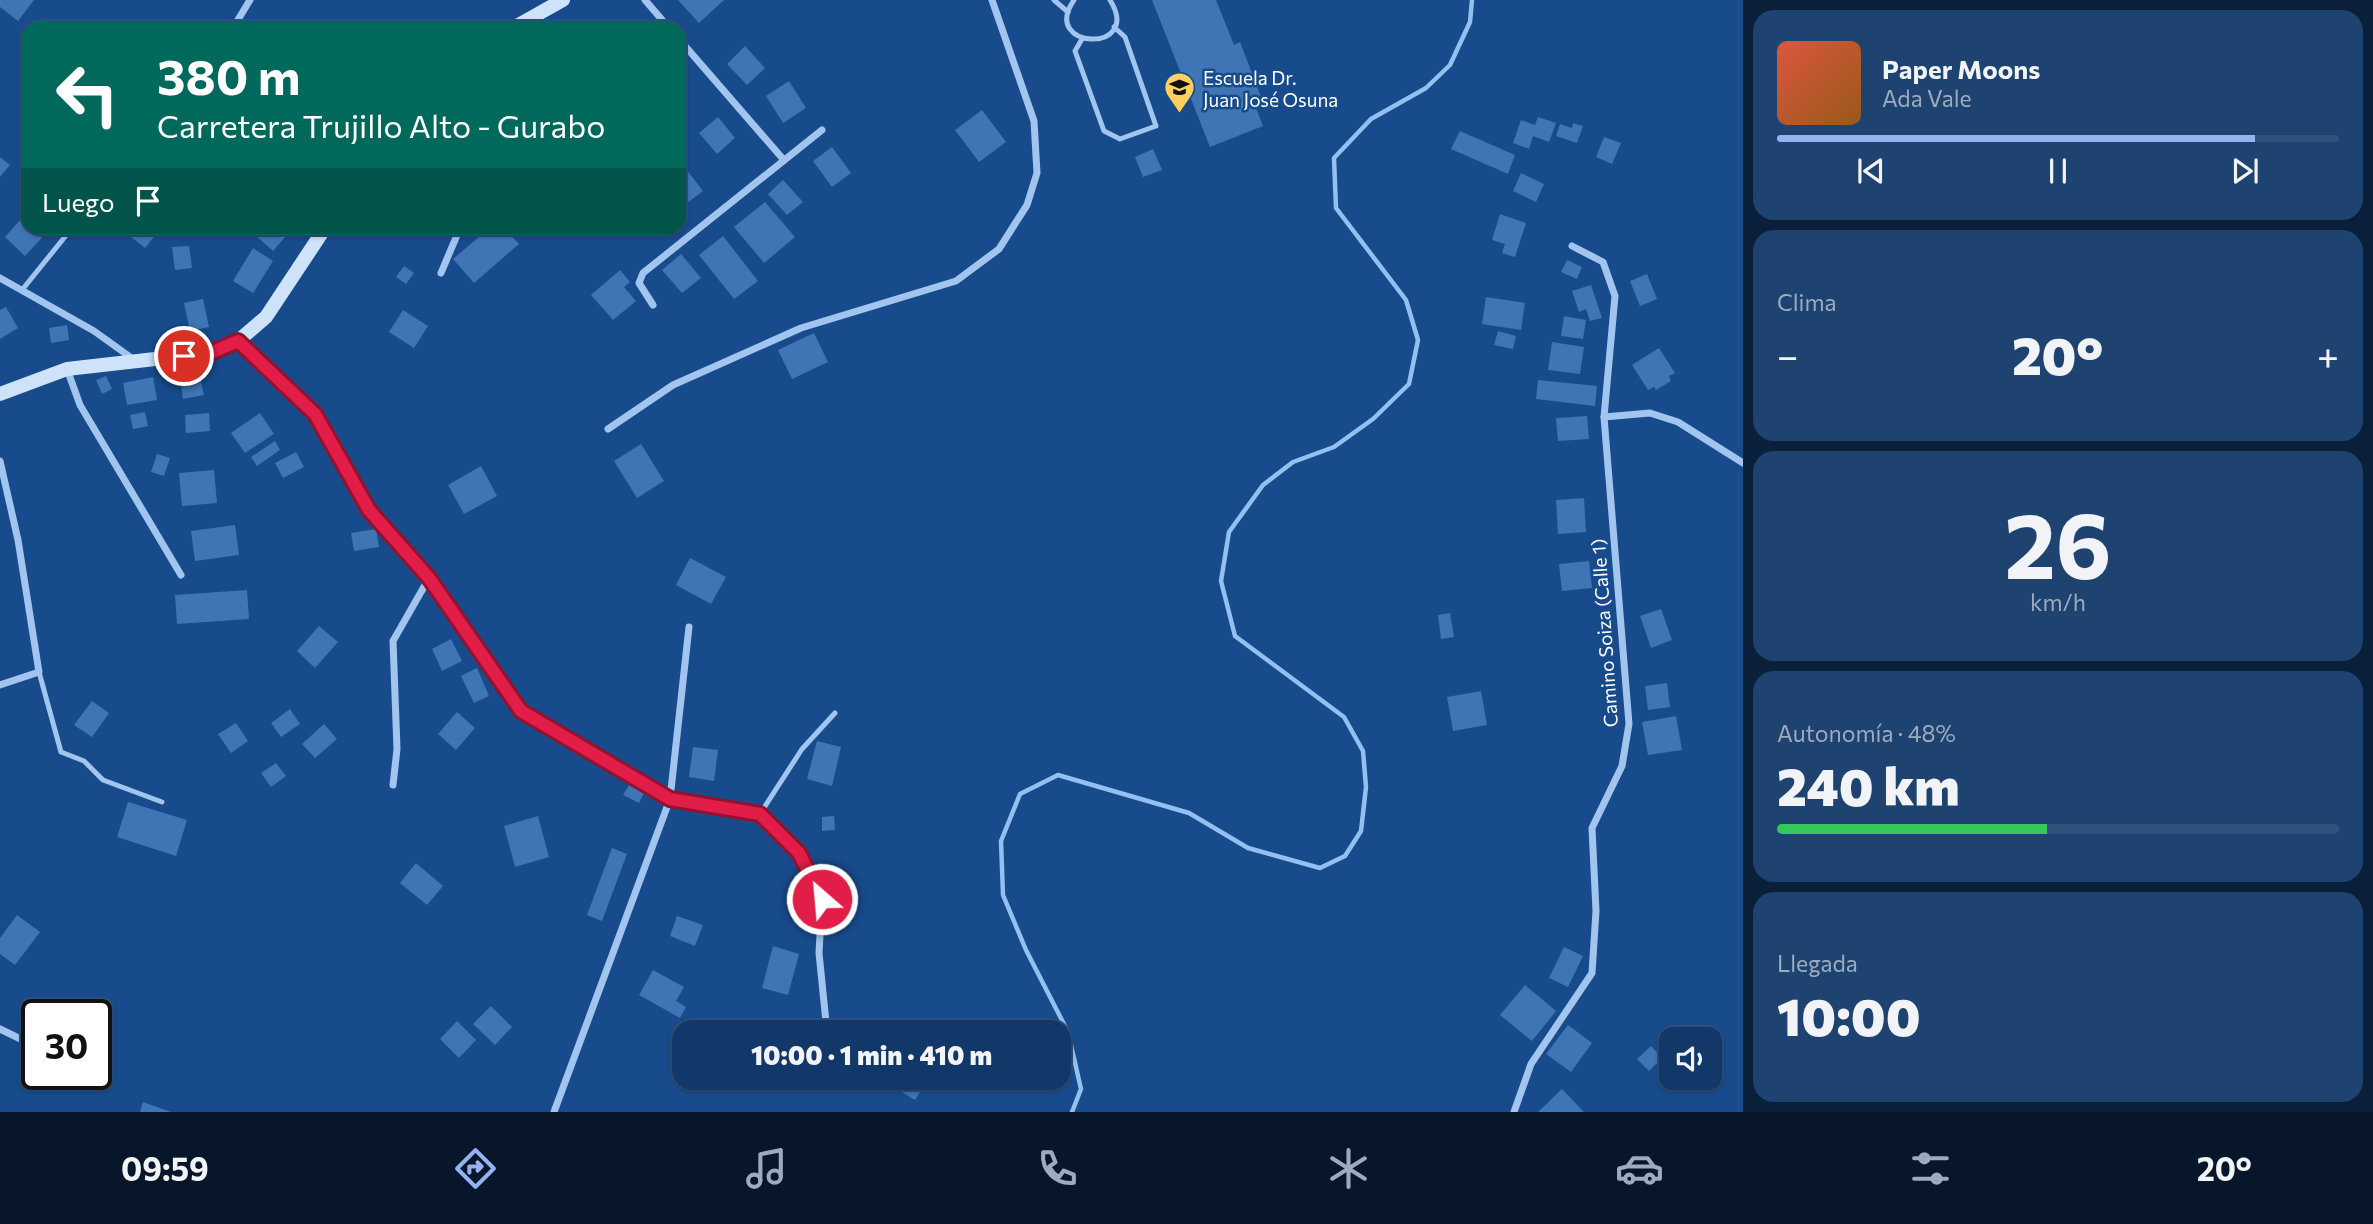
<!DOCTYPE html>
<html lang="es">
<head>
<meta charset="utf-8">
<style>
  :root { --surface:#113869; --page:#1e4371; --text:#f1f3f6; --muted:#9cacc0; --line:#30527d; --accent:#95b2f1 }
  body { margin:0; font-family:Commissioner,sans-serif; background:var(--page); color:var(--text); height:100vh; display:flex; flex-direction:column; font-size:26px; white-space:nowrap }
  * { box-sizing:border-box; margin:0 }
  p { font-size:23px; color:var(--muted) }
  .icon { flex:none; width:38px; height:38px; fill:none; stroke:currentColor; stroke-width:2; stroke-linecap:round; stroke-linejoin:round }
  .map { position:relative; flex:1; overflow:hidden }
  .details { display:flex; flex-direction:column; gap:10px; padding:10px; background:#091f3a; width:630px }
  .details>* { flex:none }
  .guide { position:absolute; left:21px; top:21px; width:665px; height:214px; border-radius:21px; box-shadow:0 2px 5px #0004,0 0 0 2px var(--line); background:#00695c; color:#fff; overflow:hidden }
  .buttons { position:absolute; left:1659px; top:1027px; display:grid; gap:14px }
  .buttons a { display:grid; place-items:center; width:63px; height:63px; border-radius:14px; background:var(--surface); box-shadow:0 2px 5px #0004,0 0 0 2px var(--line); font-size:35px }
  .speed { position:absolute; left:21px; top:999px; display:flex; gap:14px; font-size:35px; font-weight:700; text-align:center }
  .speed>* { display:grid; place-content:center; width:91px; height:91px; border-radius:50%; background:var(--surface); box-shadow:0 2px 5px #0004,0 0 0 2px var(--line); line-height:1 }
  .speed .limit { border:4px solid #111; border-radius:10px; background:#fff; color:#111 }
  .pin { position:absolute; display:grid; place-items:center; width:60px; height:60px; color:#fff; margin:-30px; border:4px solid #fff; border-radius:50%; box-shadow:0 2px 7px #0007 }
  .me { position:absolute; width:77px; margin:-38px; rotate:333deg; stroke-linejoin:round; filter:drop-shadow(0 0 5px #0008) }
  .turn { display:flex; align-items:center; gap:24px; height:147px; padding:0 21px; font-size:32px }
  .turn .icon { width:91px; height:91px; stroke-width:2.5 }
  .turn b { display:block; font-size:49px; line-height:60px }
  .then { display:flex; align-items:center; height:66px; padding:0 21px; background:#0003; gap:14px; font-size:26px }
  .big { font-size:52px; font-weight:800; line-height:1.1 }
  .details .widget { flex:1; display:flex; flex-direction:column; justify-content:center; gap:10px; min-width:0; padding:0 24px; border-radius:21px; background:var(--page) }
  .details .dial { align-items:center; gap:0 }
  .dial b { font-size:91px; line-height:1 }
  .song { display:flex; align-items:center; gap:21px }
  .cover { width:84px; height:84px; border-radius:10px; background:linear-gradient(135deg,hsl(10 70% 55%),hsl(30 70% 35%)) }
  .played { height:7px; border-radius:4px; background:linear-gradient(90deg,var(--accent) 85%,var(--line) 85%) }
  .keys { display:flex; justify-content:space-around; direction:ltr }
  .heat { display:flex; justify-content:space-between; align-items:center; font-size:38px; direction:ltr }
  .charge { height:10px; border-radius:5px; background:linear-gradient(90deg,#34c759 48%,var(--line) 0) }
  .trip { position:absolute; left:672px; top:1020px; width:399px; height:70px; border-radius:21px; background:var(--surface); box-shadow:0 2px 5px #0004,0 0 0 2px var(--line); font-weight:800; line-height:70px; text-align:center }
  .tabs { display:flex; height:112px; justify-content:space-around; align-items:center; background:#07162a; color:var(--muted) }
  .tabs .icon { width:49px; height:49px }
  .tabs .active { color:var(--accent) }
  .tabs b { font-size:32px; color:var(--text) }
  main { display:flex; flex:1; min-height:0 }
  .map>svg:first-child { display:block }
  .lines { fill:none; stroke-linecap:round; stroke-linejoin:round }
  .stream { stroke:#93c0f1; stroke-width:4.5 }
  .building { fill:#3f75b4 }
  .lane { stroke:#a1c5ef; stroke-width:5 }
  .street { stroke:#a1c5ef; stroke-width:7 }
  .secondary { stroke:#cee2fa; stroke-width:14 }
  .route-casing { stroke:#92132f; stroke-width:18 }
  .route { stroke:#e11d48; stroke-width:12 }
  .labels { text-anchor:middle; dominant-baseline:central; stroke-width:5; stroke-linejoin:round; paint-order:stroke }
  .poi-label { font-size:19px; fill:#fff; stroke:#174b8c; text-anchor:start }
  .street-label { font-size:19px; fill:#fff; stroke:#174b8c }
</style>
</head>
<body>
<main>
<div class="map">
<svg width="1743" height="1112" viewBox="0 0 1743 1112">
  <rect width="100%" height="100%" fill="#174b8c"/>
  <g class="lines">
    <polyline class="stream" points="1072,1112 1081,1089 1068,1032 1026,950 1003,895 1001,841 1020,794 1058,775 1189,813 1248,848 1320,868 1345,856 1361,831 1366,787 1363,751 1344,717 1235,636 1221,581 1229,532 1263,485 1293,462 1334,447 1373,419 1409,384 1418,340 1406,300 1336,208 1334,158 1371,119 1426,88 1450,65 1470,22 1472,0"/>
  </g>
  <g class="building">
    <polygon points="0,0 34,0 18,21 0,7"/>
    <polygon points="678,0 724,0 699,23"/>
    <polygon points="1152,0 1216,0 1234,45 1240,42 1261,97 1253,100 1263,126 1210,147"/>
    <polygon points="745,46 765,68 747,85 727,64"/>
    <polygon points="789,81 806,108 783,123 766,96"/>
    <polygon points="982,110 1006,142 979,162 955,130"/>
    <polygon points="718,117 735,138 717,154 699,133"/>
    <polygon points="1538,117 1556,123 1549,142 1533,136 1529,149 1513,143 1521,120 1535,125"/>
    <polygon points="1573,123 1583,126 1577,143 1556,136 1560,124 1572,128"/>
    <polygon points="1460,131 1515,155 1508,174 1451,149"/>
    <polygon points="1604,137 1621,143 1612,164 1596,157"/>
    <polygon points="832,147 851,173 832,187 813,161"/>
    <polygon points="1153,149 1162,170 1143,177 1135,157"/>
    <polygon points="0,157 10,165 0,177"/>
    <polygon points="679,160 703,191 687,203 679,193"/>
    <polygon points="1521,173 1544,184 1536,202 1513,191"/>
    <polygon points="783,180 803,202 787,215 768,194"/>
    <polygon points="765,202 795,237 764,263 734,227"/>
    <polygon points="28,211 28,228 49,230 25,256 5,237"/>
    <polygon points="1500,214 1526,223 1515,257 1502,253 1505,244 1492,240"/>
    <polygon points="120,228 161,228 145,248"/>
    <polygon points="258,228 290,228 292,229 273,251 253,233"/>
    <polygon points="484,228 504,228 519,244 474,283 453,259 480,236 478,233"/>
    <polygon points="723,236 758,281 734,299 699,255"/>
    <polygon points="189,246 192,268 175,270 172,247"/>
    <polygon points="253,248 273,261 253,293 233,281"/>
    <polygon points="681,254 701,278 682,293 662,270"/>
    <polygon points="1567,260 1582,267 1577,279 1561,272"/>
    <polygon points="404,266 414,273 406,284 396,277"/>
    <polygon points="620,270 630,282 624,287 636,301 613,320 591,295"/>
    <polygon points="1647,274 1657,299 1640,306 1630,281"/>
    <polygon points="1591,285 1602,318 1590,321 1586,309 1579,312 1572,291"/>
    <polygon points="1486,297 1525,303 1521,330 1482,324"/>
    <polygon points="203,299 209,327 190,331 184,303"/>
    <polygon points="6,307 18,328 0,339 0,310"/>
    <polygon points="403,310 428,326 414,348 389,332"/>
    <polygon points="1564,316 1586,320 1583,339 1561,336"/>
    <polygon points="67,325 69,340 51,343 49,328"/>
    <polygon points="1498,331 1516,336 1513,349 1494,345"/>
    <polygon points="814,333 828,362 792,379 778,350"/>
    <polygon points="1552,342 1584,347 1580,374 1548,370"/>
    <polygon points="1659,348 1675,373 1669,376 1671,381 1656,390 1654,387 1648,390 1632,365"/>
    <polygon points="198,369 204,395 183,399 179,373"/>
    <polygon points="106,376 112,389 102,394 96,380"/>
    <polygon points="153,377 157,400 127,405 123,383"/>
    <polygon points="1538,380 1597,386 1595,406 1536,399"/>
    <polygon points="145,412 148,426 133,429 130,415"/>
    <polygon points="209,413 210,431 186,433 185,415"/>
    <polygon points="260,413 274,434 245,453 231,433"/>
    <polygon points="1587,416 1589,439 1558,441 1556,418"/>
    <polygon points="275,441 280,450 257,466 251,457"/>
    <polygon points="641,444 664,481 637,498 614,461"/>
    <polygon points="296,452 304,467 283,478 275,463"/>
    <polygon points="157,454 170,458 164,476 151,472"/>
    <polygon points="481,466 497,496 464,514 448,485"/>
    <polygon points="214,470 217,503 182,506 179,473"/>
    <polygon points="1584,498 1586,532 1558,534 1556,500"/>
    <polygon points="235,525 239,555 195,561 191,531"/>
    <polygon points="376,529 379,547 354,551 351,533"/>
    <polygon points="690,558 726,577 711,604 676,585"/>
    <polygon points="1589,561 1592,588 1562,591 1559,564"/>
    <polygon points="247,590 249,619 177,624 175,595"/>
    <polygon points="1661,609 1672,640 1651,648 1640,616"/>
    <polygon points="1450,613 1454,637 1441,639 1438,615"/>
    <polygon points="319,626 338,642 315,668 297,651"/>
    <polygon points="451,639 462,661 442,671 432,649"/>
    <polygon points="477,668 489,696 474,703 461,676"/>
    <polygon points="1667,683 1670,707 1648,710 1645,686"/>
    <polygon points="1481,691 1487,725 1453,731 1447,697"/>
    <polygon points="92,701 109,713 92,737 74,725"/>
    <polygon points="290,709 300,724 281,737 271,723"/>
    <polygon points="457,712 475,728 456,750 438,734"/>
    <polygon points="1676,716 1682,750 1648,755 1642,722"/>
    <polygon points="236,723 248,741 231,753 218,734"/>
    <polygon points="324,724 337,739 315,758 302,744"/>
    <polygon points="817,741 841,747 832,786 807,779"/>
    <polygon points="693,747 718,750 714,781 689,777"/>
    <polygon points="276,763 286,776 271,787 261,773"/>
    <polygon points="629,785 644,793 639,803 623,795"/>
    <polygon points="128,802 187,820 176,856 117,837"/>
    <polygon points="538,816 549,857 515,867 504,826"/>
    <polygon points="834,816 835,830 822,831 822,817"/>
    <polygon points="612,848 627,854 602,921 587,915"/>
    <polygon points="416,863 443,886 427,905 400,883"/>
    <polygon points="17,915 40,932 15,965 0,954 0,938"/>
    <polygon points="677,916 703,925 695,946 670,936"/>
    <polygon points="773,946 799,954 788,995 762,988"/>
    <polygon points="1564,947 1583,956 1568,987 1549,978"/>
    <polygon points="653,970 684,987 676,1001 686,1007 680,1018 639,995"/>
    <polygon points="1525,985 1556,1011 1532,1041 1500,1015"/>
    <polygon points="491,1006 512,1027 495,1045 473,1024"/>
    <polygon points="457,1021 476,1040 459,1058 440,1039"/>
    <polygon points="1568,1025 1592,1043 1571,1072 1546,1054"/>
    <polygon points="1651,1046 1662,1058 1649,1071 1637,1059"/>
    <polygon points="897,1078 929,1078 915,1100 892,1086"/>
    <polygon points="1562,1089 1584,1112 1538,1112"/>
    <polygon points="143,1102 171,1112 140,1112"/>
  </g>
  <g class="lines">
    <g class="lane">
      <polyline points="1054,0 1068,12"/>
      <path d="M1074,0C1039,50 1144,54 1110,0"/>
      <polyline points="1082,39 1075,51 1104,131 1120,139 1156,126 1125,37 1114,27"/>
      <polyline points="22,290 72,228"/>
      <polyline points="39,672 61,752 84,761 103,780 162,802"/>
      <polyline points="760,814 802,749 835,713"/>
    </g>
    <g class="street">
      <polyline points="645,0 669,28"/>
      <polyline points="233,28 250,0"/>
      <polyline points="679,39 783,159"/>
      <polyline points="441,273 460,228"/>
      <polyline points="0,278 94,331 133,359"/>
      <polyline points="653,305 639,283 643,273 822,130"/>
      <polyline points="238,341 315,414 369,510 429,578 521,711 670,799 760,814 799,853 822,899 819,953 827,1032"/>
      <polyline points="67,369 80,405 181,575"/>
      <polyline points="1604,417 1650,413 1678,422 1743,463"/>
      <polyline points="608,429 673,385 801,328 956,281 999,249 1027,205 1037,173 1034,121 992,0"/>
      <polyline points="0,461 18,540 39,672 0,685"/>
      <polyline points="393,785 397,749 393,641 429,578"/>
      <polyline points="0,1029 37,1047"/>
      <polyline points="81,1074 98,1085"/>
      <polyline points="554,1112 670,799 689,627"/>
      <polyline points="1514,1112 1531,1064 1592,973 1596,911 1592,828 1622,766 1629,724 1604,417 1615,296 1603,262 1572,246"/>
    </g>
    <g class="secondary">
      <polyline points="513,28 563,0"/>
      <polyline points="0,394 67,369 208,353 238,341 266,317 325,228"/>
    </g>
  </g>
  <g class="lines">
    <defs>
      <polyline id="route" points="184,356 208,354 238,341 315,414 369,510 429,578 521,711 670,799 760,814 799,853 822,899"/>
    </defs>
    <use href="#route" class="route-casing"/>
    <use href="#route" class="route"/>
  </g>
  <defs>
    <symbol id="school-pin" viewBox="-11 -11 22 30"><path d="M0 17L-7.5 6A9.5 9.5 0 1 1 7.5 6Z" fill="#ffcf5f" stroke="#174b8c"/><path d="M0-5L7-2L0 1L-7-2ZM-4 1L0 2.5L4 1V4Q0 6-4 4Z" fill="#111"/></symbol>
  </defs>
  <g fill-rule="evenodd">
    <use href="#school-pin" x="1162" y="70" width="35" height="47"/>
  </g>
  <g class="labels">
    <g class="poi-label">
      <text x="1203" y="77">Escuela Dr.<tspan x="1203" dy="22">Juan José Osuna</tspan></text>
    </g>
    <g class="street-label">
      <text transform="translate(1604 633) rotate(-94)">Camino Soiza (Calle 1)</text>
    </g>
  </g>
</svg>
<div class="buttons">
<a><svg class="icon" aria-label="sound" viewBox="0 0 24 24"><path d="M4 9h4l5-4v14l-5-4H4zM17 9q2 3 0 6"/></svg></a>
</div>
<div class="speed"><div class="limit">30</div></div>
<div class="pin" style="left:184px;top:356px;background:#d93025"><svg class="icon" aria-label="arrive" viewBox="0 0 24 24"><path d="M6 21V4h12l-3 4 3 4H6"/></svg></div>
<svg class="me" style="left:822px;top:899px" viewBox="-20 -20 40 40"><circle r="17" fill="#e11d48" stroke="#fff" stroke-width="3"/><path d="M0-11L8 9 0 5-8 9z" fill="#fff"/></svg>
<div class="trip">10:00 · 1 min · 410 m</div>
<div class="guide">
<div class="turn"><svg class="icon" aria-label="left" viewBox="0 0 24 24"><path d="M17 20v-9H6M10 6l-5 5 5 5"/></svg><div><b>380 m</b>Carretera Trujillo Alto - Gurabo</div></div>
<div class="then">Luego<svg class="icon" aria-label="arrive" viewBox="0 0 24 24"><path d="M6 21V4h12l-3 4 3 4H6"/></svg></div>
</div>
</div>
<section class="details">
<div class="widget">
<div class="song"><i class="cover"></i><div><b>Paper Moons</b><p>Ada Vale</p></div></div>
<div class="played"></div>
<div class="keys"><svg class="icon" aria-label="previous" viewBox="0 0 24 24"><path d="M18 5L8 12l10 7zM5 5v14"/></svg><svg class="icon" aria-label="pause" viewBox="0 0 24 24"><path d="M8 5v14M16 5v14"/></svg><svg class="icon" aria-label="next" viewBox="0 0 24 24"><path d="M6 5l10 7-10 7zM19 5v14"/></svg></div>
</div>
<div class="widget"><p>Clima</p>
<div class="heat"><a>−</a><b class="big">20°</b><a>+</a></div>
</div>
<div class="widget dial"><b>26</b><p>km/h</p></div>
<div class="widget"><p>Autonomía · 48%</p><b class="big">240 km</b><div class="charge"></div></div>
<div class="widget"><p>Llegada</p><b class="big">10:00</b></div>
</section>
</main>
<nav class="tabs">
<b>09:59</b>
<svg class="icon active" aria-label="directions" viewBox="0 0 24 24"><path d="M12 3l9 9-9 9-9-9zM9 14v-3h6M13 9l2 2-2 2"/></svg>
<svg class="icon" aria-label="music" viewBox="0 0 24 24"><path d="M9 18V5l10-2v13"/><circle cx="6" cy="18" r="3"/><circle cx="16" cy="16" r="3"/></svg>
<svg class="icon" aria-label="phone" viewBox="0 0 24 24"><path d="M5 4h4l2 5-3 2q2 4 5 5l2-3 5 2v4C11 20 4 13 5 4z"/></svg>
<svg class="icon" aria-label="climate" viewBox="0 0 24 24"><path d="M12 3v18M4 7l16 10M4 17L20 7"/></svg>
<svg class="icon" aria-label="car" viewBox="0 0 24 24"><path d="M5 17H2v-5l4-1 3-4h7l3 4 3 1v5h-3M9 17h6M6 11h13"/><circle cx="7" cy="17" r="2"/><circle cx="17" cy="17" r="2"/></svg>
<svg class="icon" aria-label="filters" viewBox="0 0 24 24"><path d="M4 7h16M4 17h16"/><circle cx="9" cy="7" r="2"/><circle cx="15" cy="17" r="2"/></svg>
<b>20°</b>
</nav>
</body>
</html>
